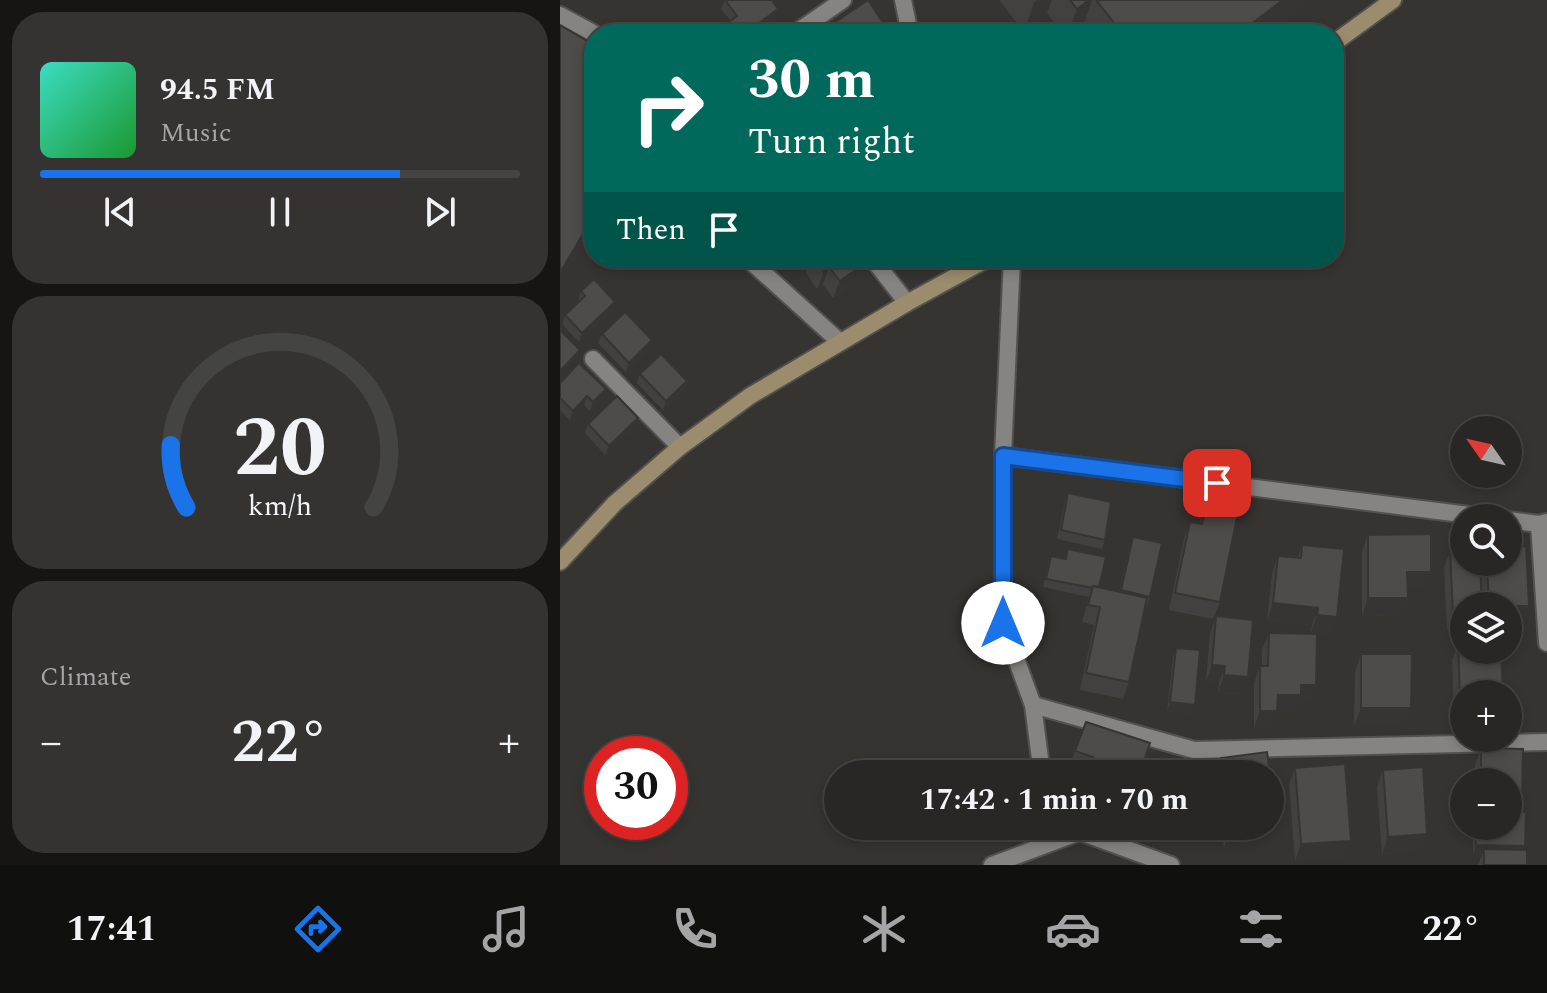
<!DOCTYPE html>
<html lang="en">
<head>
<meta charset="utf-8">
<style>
  :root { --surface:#282725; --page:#343332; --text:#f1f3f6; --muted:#a5a5a7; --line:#444442; --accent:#1a73e8 }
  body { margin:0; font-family:Spectral,serif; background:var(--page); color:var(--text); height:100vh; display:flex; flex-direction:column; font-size:30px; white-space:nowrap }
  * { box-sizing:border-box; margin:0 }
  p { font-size:26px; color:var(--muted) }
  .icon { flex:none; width:44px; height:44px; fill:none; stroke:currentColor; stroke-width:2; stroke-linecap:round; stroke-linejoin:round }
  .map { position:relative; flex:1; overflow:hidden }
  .drawer { display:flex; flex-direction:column; gap:12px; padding:12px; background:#161514; width:560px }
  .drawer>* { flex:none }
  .banner { position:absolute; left:24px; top:24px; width:760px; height:244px; border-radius:32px; box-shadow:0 4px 12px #0003,0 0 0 2px var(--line); background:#00695c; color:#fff; overflow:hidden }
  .needle { width:52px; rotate:304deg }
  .controls { position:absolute; left:890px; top:416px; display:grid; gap:16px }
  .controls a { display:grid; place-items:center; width:72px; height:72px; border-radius:50%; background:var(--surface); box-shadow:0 4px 12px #0003,0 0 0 2px var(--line); font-size:40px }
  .speed { position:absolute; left:24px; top:736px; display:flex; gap:16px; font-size:40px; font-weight:700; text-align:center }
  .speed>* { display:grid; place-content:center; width:104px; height:104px; border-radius:50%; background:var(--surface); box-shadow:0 4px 12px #0003,0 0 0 2px var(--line); line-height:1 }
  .speed .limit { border:12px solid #d22; background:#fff; color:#111 }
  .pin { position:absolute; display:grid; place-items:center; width:68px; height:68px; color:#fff; margin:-34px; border-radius:16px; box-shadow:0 4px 12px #0006 }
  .me { position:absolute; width:88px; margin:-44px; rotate:0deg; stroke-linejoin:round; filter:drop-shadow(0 0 6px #0008) }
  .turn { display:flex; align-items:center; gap:28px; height:168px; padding:0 32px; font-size:36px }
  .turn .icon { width:104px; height:104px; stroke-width:2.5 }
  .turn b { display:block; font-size:56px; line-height:68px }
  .then { display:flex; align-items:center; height:76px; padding:0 32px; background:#0003; gap:16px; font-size:30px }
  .big { font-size:60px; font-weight:700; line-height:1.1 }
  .drawer .tile { flex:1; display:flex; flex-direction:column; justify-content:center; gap:12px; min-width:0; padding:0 28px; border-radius:32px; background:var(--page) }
  .drawer .dial { align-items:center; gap:0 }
  .dial svg { height:208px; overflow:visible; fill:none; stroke:var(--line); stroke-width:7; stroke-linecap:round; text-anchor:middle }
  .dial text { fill:var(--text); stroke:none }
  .song { display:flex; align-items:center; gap:24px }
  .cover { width:96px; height:96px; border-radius:12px; background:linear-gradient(135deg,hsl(170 70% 55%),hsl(130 70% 35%)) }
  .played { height:8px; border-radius:4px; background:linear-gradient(90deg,var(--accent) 75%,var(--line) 75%) }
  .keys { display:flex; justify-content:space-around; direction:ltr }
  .heat { display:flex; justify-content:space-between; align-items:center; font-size:44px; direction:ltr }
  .trip { position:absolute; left:264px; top:760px; width:460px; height:80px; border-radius:40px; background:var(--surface); box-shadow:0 4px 12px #0003,0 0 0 2px var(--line); font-weight:700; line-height:80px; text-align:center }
  .tab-bar { display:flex; height:128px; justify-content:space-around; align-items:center; background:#10100f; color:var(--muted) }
  .tab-bar .icon { width:56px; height:56px }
  .tab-bar .selected { color:var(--accent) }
  .tab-bar b { font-size:36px; color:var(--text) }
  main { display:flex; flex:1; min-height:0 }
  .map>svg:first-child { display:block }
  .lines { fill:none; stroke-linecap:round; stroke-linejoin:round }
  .lane-casing { stroke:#53514f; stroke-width:20 }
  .street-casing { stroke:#53514f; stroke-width:20 }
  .secondary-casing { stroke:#53514f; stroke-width:20 }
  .lane { stroke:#868481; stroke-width:16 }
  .street { stroke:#868481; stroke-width:16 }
  .secondary { stroke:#9a8c6d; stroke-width:16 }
  .wall { fill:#43413f }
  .shaded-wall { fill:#373533 }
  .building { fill:#4e4c49; stroke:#373533; stroke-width:2 }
  .route-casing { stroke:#114b97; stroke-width:20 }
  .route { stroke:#1a73e8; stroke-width:14 }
</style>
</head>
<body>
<main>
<section class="drawer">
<div class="tile">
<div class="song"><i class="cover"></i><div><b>94.5 FM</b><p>Music</p></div></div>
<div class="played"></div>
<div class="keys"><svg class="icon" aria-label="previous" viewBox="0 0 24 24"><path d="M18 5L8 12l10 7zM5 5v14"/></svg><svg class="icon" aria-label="pause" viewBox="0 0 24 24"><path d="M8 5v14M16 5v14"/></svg><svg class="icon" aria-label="next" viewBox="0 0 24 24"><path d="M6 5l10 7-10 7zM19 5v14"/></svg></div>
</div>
<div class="tile dial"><svg viewBox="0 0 100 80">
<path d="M14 69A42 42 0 1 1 86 69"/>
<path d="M14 69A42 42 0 0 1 8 45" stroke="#1a73e8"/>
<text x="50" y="56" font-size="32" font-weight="700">20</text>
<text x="50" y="72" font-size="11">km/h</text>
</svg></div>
<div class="tile"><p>Climate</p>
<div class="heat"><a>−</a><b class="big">22°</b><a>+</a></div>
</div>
</section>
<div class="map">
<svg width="987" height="865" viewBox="0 0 987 865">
  <rect width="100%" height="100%" fill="#353431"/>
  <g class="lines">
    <defs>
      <g id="lane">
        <polyline points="312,258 347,303"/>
        <polyline points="33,359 120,447"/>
        <polyline points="473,705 634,750 987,742"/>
      </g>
      <g id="street">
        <polyline points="343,0 350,34"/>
        <polyline points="0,15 35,34"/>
        <polyline points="234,34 283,0"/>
        <polyline points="187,258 280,342"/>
        <polyline points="452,258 443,456 443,623 473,705 482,774"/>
        <polyline points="443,456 933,518"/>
        <polyline points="948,520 979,524 987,522"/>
        <polyline points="979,524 987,643"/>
        <polyline points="516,826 520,832 611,865"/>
        <polyline points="432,865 520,832"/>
      </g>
      <g id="secondary">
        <polyline points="774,43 833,0"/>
        <polyline points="0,562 55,503 120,447 190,396 347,303 429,258"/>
      </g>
    </defs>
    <use href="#lane" class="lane-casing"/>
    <use href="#street" class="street-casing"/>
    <use href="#secondary" class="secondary-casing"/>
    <use href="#lane" class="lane"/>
    <use href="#street" class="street"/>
    <use href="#secondary" class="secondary"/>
  </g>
  <g class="wall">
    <polygon points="165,0 215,18 193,34 164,34 166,24 171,21 161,9"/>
    <polygon points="439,0 750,0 706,34 529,34 523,26 512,34 503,34 487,13 464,32"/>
    <polygon points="244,258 310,258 304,276 273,298 263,284 257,289 246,273 247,268 243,262"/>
    <polygon points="21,291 52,311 19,342 2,324 5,315 19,302 18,300"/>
    <polygon points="42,334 89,349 66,372 38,343"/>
    <polygon points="80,374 127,381 124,390 103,410 77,383"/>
    <polygon points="0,383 43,398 30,411 24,405 10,420 0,410"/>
    <polygon points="78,418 74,427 45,455 25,433 28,424"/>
    <polygon points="508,493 545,540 542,549 497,539 505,502"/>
    <polygon points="646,506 660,602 653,619 609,610 624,539 630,522 639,524"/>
    <polygon points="808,535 871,572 865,589 848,589 848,598 842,615 802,616 802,552"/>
    <polygon points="573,537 590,597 587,606 585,605 569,682 563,699 520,690 534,625 522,622 529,597 483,587 491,556 505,559 508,549 539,587 559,592 570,546"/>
    <polygon points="742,545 777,617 771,634 751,632 752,625 707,621 712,573 718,556 738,557"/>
    <polygon points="890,551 921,562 948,562 963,623 948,606 904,606 887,631 884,568"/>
    <polygon points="656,616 682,694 658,693 659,683 646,682 650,633"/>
    <polygon points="709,633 756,685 750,702 739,702 735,712 717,712 711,728 694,728 694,683 700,666 702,666 702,650"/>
    <polygon points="898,643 941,650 894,716 892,660"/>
    <polygon points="616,648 632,714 607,711 613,657"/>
    <polygon points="801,654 845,726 794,726 795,672"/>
    <polygon points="526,722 580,774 526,774 509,768"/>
    <polygon points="921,748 962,797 956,812 965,846 964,850 967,865 918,865 922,855 913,854 913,826 948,826 948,782 915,782 915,765"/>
    <polygon points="661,758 710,774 655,774"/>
    <polygon points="735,768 785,858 735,861 729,785"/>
    <polygon points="823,770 861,851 822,854 817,787"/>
    <polygon points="661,826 706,826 700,842 664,848"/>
  </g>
  <g class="shaded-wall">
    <polygon points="477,0 492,0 487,13 464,32 474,3"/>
    <polygon points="529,0 532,0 523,26 512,34 508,34 517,9"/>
    <polygon points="723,0 750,0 706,34 678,34"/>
    <polygon points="218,9 215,18 193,34 184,34"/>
    <polygon points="34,215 34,226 0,284 0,273"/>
    <polygon points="311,259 304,276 273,298 280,281"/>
    <polygon points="269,267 263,284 257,289 264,272"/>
    <polygon points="55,302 52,311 19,342 22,333"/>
    <polygon points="92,340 89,349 66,372 69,363"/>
    <polygon points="20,350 17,358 0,376 0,371"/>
    <polygon points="127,381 124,390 103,410 106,401"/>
    <polygon points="46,389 43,398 30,411 33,402"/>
    <polygon points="27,396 24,405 10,420 13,411"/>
    <polygon points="78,418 74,427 45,455 49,446"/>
    <polygon points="847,572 871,572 865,589 841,589"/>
    <polygon points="808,598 848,598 842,615 802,616"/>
    <polygon points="713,603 758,608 752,625 707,621"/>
    <polygon points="969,606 963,623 948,624 948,607"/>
    <polygon points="904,613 904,630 887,631 893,614"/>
    <polygon points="757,615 777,617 771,634 751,632"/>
    <polygon points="652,665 665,666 659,683 646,682"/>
    <polygon points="664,675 688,677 682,694 658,693"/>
    <polygon points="741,685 756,685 750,702 739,702 735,712 717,712 711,728 694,728 700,711 718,695"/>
    <polygon points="900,698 904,698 904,715 894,716"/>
    <polygon points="610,702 635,705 632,714 607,711"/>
    <polygon points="801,708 851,708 845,726 794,726"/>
    <polygon points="948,796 962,797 955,814 948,814"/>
    <polygon points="714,803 710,815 710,804"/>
    <polygon points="701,826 706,826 700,842 664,848 670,831"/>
    <polygon points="867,834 861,851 822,854 828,837"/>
    <polygon points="791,841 785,858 735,861 741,844"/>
    <polygon points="916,845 965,846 962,855 924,849 922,855 913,854"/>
  </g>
  <g class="building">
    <polygon points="165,0 212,0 218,9 184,34 174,34 166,24 177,16"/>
    <polygon points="308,0 327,29 323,31 325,34 273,34 268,27"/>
    <polygon points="510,0 529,0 517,9"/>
    <polygon points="536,0 723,0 678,34 538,34 554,23"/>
    <polygon points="481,23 488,34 464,34"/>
    <polygon points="0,25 34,45 34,215 0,273"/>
    <polygon points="253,258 310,258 311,259 280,281 269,267 264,272"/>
    <polygon points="34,279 55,302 22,333 5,315 25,296 21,291"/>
    <polygon points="65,312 92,340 69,363 42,334"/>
    <polygon points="0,330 20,350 0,371"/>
    <polygon points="101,354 127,381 106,401 80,374"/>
    <polygon points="19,363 46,389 33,402 27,396 13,411 0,398 0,383"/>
    <polygon points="57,396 78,418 49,446 28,424"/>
    <polygon points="508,493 551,502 545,540 501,530"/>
    <polygon points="646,506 678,512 660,602 615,593 630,522 642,524"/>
    <polygon points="871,534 871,572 847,572 848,598 808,598 808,535"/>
    <polygon points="573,537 602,543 590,597 561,590"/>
    <polygon points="742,545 784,549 777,617 757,615 758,608 713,603 718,556 741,558"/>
    <polygon points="966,546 969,606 929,606 927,562 948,562 948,547"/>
    <polygon points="508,549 546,557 539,587 533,586 533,588 486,579 491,556 506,559"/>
    <polygon points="890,551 904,551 904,562 920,562 922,606 904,606 904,613 893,614"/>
    <polygon points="533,586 587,598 569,682 526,673 540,607 528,605"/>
    <polygon points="656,616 693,620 688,677 664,675 665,666 652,665"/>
    <polygon points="709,633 757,634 756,685 741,685 741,695 718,695 717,711 700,711 700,666 708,666"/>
    <polygon points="898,643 904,643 904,650 941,650 943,694 904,694 904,698 900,698"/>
    <polygon points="616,648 640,650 635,705 610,702"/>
    <polygon points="801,654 852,654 851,708 801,708"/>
    <polygon points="526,722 590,743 580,774 547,774 539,771 540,767 530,764 533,757 515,751"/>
    <polygon points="921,748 963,749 962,797 948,796 948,782 921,782"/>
    <polygon points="707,752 714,803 710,804 710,774 663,774 661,758"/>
    <polygon points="785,764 791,841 741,844 735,768"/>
    <polygon points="863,767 867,834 828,837 823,770"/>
    <polygon points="948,811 966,812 965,846 916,845 916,826 948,826"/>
    <polygon points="670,826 701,826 670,831"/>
    <polygon points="924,849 967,850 967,865 924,865"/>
  </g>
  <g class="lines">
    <defs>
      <polyline id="route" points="443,623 443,456 657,483"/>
    </defs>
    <use href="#route" class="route-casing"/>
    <use href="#route" class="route"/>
  </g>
</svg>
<div class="controls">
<a><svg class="needle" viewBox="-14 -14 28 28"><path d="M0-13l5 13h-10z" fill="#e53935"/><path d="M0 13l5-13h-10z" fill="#a5a5a7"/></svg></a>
<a><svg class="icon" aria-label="search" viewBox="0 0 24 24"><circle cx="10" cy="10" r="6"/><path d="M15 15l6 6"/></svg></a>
<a><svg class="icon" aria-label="layers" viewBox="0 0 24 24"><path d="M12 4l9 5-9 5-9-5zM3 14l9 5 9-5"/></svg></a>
<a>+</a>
<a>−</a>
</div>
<div class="speed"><div class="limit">30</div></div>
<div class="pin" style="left:657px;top:483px;background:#d93025"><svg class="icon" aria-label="arrive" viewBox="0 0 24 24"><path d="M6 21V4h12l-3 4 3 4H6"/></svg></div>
<svg class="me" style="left:443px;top:623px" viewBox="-20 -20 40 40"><circle r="19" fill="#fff"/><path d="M0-13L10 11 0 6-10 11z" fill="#1a73e8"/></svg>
<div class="trip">17:42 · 1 min · 70 m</div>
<div class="banner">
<div class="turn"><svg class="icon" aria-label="right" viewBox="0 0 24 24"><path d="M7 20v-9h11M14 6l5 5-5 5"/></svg><div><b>30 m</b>Turn right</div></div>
<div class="then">Then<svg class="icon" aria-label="arrive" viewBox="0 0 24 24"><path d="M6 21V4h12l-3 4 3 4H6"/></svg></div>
</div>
</div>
</main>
<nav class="tab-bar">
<b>17:41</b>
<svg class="icon selected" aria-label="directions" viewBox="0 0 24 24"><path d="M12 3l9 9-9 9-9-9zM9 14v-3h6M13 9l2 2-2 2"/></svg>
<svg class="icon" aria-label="music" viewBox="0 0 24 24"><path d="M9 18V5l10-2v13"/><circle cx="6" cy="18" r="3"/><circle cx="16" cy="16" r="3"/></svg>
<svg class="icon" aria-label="phone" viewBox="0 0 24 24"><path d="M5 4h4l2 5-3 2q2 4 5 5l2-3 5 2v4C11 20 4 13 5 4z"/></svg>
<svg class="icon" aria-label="climate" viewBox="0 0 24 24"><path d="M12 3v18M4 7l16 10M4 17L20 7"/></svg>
<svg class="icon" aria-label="car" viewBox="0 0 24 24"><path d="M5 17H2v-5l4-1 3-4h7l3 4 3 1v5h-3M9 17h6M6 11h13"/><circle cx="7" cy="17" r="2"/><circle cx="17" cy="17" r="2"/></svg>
<svg class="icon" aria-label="filters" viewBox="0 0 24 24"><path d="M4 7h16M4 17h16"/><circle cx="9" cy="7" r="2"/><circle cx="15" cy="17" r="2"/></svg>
<b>22°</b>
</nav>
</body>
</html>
